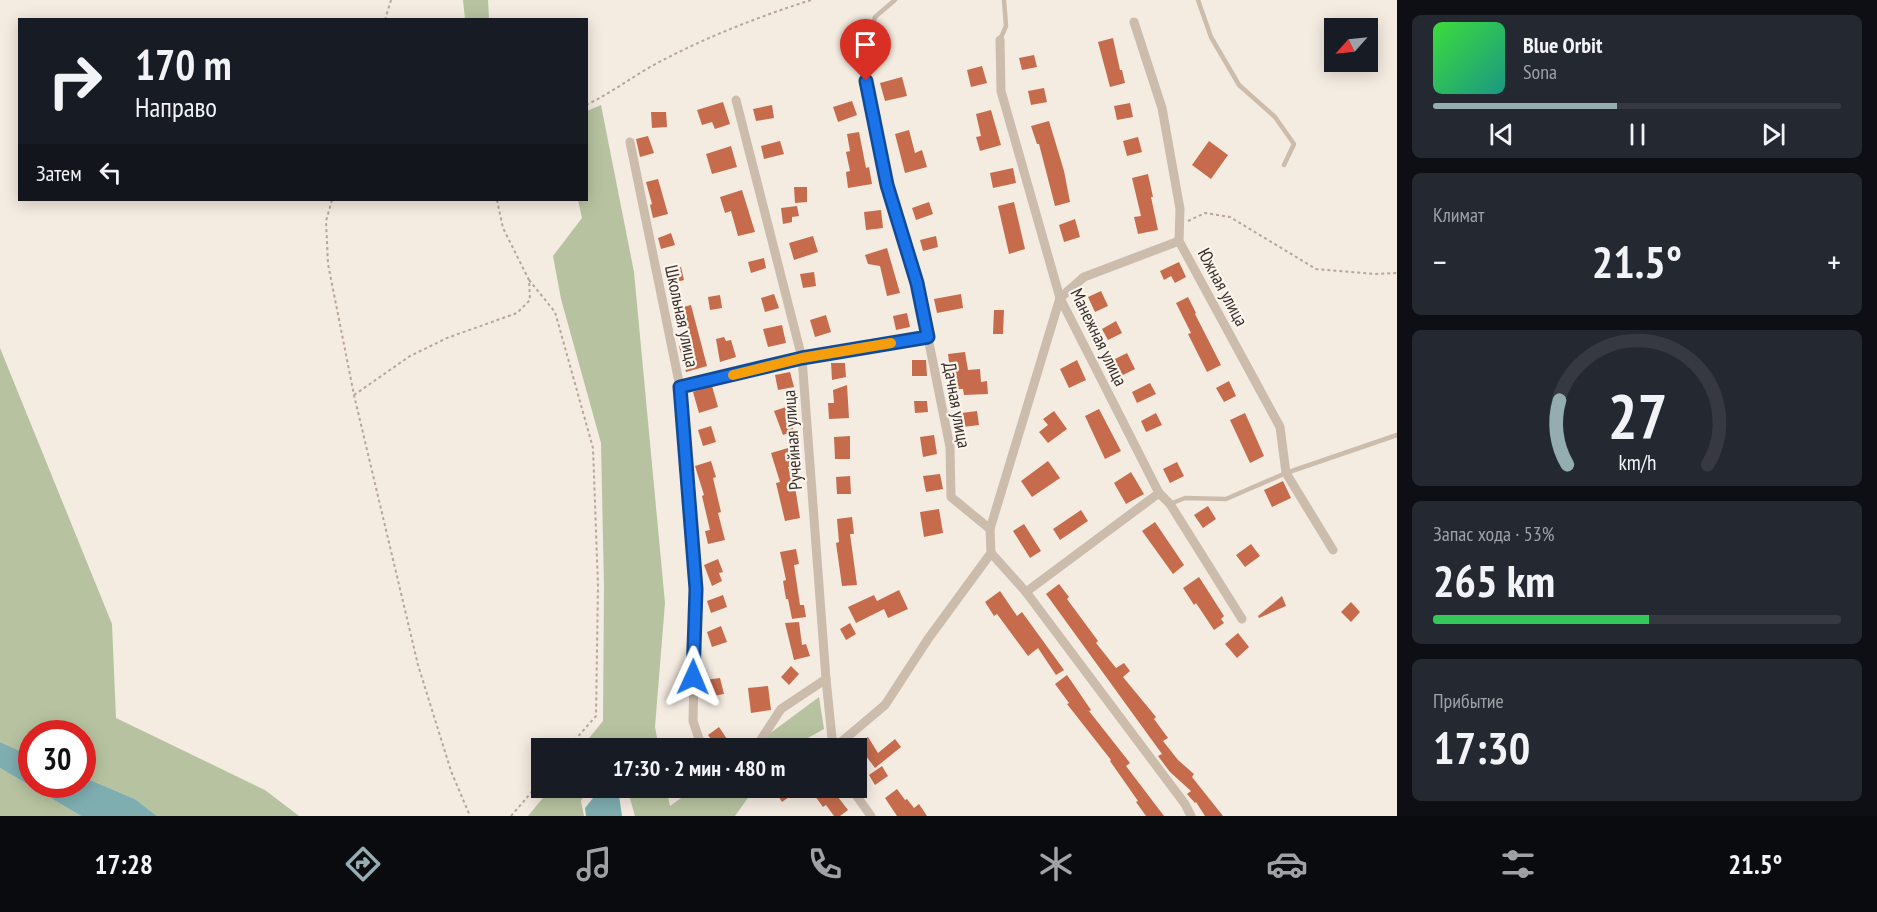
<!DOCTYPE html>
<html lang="ru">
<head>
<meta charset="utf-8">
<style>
  :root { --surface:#171b24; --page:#242831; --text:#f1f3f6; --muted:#9ea1a6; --line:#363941; --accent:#93adb1 }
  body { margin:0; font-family:"PT Sans Narrow",sans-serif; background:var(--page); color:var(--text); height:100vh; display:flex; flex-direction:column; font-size:22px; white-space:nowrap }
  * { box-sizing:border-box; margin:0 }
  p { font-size:20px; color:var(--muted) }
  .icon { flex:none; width:33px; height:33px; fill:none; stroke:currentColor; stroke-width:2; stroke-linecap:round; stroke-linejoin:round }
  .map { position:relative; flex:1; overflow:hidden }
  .side { display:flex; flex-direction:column; gap:15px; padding:15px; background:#0d0f14; width:480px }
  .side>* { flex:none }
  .hud { position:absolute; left:18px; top:18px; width:570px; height:183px; border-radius:0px; box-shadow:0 3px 15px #0003; background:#171b24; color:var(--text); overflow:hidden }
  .needle { width:39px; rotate:243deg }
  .buttons { position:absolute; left:1324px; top:18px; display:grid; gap:12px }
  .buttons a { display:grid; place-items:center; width:54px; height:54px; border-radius:0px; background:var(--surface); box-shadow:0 3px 15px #0003; font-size:30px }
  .speed { position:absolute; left:18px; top:720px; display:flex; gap:12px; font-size:30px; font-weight:700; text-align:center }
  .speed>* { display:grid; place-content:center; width:78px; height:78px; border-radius:50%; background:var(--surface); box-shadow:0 3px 15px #0003; line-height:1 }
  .speed .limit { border:9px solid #d22; background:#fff; color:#111 }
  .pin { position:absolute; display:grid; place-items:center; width:51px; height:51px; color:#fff; margin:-62px -26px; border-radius:50% 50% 50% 0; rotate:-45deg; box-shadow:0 0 6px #0007 }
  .pin .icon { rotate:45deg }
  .me { position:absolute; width:66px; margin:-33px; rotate:1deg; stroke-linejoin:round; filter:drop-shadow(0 0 4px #0008) }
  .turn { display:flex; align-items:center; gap:21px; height:126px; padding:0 18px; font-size:27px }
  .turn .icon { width:78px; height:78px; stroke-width:2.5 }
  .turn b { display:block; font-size:42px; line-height:51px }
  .then { display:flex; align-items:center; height:57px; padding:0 18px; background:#0003; gap:12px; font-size:22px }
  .big { font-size:45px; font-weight:700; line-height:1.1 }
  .side .tile { flex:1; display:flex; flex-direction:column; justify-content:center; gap:9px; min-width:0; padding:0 21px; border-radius:9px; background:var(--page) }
  .side .dial { align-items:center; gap:0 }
  .dial svg { height:156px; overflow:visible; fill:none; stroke:var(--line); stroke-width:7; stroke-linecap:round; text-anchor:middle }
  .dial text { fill:var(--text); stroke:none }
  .song { display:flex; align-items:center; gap:18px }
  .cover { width:72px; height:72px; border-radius:9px; background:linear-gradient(135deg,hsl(120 70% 55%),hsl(170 70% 35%)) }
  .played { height:6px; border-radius:3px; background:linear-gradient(90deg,var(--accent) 45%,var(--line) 45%) }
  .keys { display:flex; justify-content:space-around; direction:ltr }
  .heat { display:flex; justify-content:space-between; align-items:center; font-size:33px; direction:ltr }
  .charge { height:9px; border-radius:4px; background:linear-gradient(90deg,#34c759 53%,var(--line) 0) }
  .trip { position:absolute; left:531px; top:738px; width:336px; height:60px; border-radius:0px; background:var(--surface); box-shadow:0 3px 15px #0003; font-weight:700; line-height:60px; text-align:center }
  .tab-bar { display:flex; height:96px; justify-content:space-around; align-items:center; background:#090b0e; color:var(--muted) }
  .tab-bar .icon { width:42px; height:42px }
  .tab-bar .on { color:var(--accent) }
  .tab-bar b { font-size:27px; color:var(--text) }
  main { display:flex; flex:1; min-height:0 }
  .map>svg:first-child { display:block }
  .green { fill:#b7c3a0 }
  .water { fill:#7faeb1 }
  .building { fill:#c66c4c }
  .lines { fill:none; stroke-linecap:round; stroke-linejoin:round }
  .path { stroke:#b8a696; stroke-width:2; stroke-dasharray:3 3; stroke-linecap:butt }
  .service { stroke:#ccbcac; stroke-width:4.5 }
  .minor { stroke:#ccbcac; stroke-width:9 }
  .route-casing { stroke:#114b97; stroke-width:15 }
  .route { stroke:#1a73e8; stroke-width:10 }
  .slow { stroke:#f59e0b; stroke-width:10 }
  .labels { text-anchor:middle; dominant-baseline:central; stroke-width:4.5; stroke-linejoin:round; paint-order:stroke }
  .street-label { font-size:18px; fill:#3a302b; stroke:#fbf5ee }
</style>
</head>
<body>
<main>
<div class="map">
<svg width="1397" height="816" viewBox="0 0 1397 816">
  <rect width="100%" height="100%" fill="#f4ebe1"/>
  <g class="green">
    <polygon points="463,0 488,0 489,19 465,19"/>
    <polygon points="601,105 634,272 665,603 655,727 659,748 581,748 603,721 604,587 601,443 561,299 553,256 582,218 578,200 586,200 587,111"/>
    <polygon points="0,348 112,624 116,718 265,790 299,816 157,816 135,799 83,777 82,734 32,734 31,756 0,742"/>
    <polygon points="819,697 824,729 790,748 750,748"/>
    <polygon points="0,768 81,816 0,816"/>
    <polygon points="551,788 588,788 581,801 584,816 528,816"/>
    <polygon points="627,788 666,788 670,806 695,788 755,788 735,816 635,816"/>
  </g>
  <g class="water">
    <polygon points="0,742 31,756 32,784 82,784 83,777 135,799 157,816 81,816 0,768"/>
    <polygon points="601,788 618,788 622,816 586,816 585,808"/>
  </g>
  <g class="building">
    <polygon points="1113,38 1120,70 1122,70 1125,83 1110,87 1098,42"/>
    <polygon points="1034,55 1037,67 1022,70 1019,58"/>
    <polygon points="982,66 987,83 971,87 967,70"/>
    <polygon points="902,77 907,96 885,101 880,83"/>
    <polygon points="1044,88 1047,102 1031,105 1028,91"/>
    <polygon points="852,101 857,115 838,122 833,107"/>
    <polygon points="723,102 730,124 715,129 712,122 702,125 697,110"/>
    <polygon points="1130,103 1133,117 1117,120 1114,106"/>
    <polygon points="772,105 774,118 756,121 753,109"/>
    <polygon points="991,110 1001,145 980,151 976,137 981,136 976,114"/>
    <polygon points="651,112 666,112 667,127 652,128"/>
    <polygon points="1049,121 1064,171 1070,202 1055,206 1039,144 1037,144 1031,126"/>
    <polygon points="909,130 915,153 922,150 927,167 905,173 895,134"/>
    <polygon points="859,132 866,168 869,167 872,184 848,188 846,172 850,171 846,152 850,151 847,134"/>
    <polygon points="648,136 654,153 640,157 636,139"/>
    <polygon points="1138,137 1142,152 1127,156 1123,141"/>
    <polygon points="780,141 784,154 764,159 761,146"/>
    <polygon points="1209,141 1228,155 1211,179 1192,165"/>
    <polygon points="731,146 737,167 712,174 706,154"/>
    <polygon points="1013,168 1016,183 993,188 990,173"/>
    <polygon points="1148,174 1153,197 1151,197 1158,230 1138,234 1134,217 1141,216 1132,178"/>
    <polygon points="658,179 668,214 653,218 650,205 652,204 646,182"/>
    <polygon points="794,187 807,187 807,202 795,203"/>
    <polygon points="742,190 755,232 738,236 731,211 725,213 720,197"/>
    <polygon points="929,202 933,214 916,220 912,208"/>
    <polygon points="1014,202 1025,249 1009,254 998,206"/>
    <polygon points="797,206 799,216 792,217 792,222 783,224 781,208"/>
    <polygon points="881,210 883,228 866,230 864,212"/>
    <polygon points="1075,219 1080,237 1064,242 1059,225"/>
    <polygon points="671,233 675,245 661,249 658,238"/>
    <polygon points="813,236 818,252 794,260 789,243"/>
    <polygon points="936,236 938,247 923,251 920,240"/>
    <polygon points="887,248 900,293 887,296 880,266 868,264 865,255"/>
    <polygon points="764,258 766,268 751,273 748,262"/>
    <polygon points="1179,262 1186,277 1175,283 1171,276 1164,280 1160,271"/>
    <polygon points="681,267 684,280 669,284 666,271"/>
    <polygon points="814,272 816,286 803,288 800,274"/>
    <polygon points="1101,291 1108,306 1095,312 1088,297"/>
    <polygon points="774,294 779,308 765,312 761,298"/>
    <polygon points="961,294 963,308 937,313 934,299"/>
    <polygon points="720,295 722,308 710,310 708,297"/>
    <polygon points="1188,297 1196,313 1195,314 1221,365 1207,372 1188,334 1191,333 1176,303"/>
    <polygon points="691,305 707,366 686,372 679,346 692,343 686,323 680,325 676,309"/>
    <polygon points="994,310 1004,310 1003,334 993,334"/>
    <polygon points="907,313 910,327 896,330 893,316"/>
    <polygon points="826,315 831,332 815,337 810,320"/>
    <polygon points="1116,321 1122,333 1108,340 1102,329"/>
    <polygon points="782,325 786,343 768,347 763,329"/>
    <polygon points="724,337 726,341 731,340 736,357 720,362 716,339"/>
    <polygon points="965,352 968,370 980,369 981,382 987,381 988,394 964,395 963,389 956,389 955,368 950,369 948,354"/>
    <polygon points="1127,353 1135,369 1121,376 1113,360"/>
    <polygon points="912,360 926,360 927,376 912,376"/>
    <polygon points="1077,360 1086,380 1069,388 1060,369"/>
    <polygon points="831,363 845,363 846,377 832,380"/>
    <polygon points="790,372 794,387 778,390 775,375"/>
    <polygon points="1229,381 1236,396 1224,402 1216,388"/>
    <polygon points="1150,383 1156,394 1137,403 1132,392"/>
    <polygon points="847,385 849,418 829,419 828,403 834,403 833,390"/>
    <polygon points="712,386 718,407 699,413 693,392"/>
    <polygon points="914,401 927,401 928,412 915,413"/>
    <polygon points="786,407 794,431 783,435 774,411"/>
    <polygon points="1099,409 1121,451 1105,459 1085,416"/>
    <polygon points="977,411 979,425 963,427 961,413"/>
    <polygon points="1054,411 1067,429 1048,443 1039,432 1048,425 1043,419"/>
    <polygon points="1156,413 1162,425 1146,432 1141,421"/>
    <polygon points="1245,413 1264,456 1250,463 1230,420"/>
    <polygon points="711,426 716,442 703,446 698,430"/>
    <polygon points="934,435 937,454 923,457 920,437"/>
    <polygon points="850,436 850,459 835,459 834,437"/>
    <polygon points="788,448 794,465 788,467 796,493 800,518 785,521 776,483 780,482 771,453"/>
    <polygon points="711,461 716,477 713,478 721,512 718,513 725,540 708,544 705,531 710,530 702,496 704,495 695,466"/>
    <polygon points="1048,461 1060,478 1032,497 1021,481"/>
    <polygon points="1177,462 1184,476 1170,483 1163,469"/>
    <polygon points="1131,472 1144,494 1126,504 1114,483"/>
    <polygon points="940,474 943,489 926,492 923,476"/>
    <polygon points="850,476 851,494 837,494 836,477"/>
    <polygon points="1283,481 1291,498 1272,507 1264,490"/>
    <polygon points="1208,506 1216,519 1203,528 1194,515"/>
    <polygon points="939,509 943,533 924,537 920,512"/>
    <polygon points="1081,510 1088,521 1060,540 1053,529"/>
    <polygon points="852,517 854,534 850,534 857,585 842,586 836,543 839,542 837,519"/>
    <polygon points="1155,522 1184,565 1173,574 1142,531"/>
    <polygon points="1024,524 1041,551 1030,558 1013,531"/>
    <polygon points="1251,544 1260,556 1245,567 1236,555"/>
    <polygon points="796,549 799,564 794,565 800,605 804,605 806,617 792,619 788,599 786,599 783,581 786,580 780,552"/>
    <polygon points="718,559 723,572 719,573 722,581 712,586 704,565"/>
    <polygon points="1199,577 1224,616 1221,619 1224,623 1214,630 1196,603 1194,605 1183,588"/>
    <polygon points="1059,584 1069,597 1067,599 1098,641 1096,643 1116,668 1124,663 1130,671 1123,677 1156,717 1154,719 1168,738 1163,741 1178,760 1194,774 1192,777 1223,816 1205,816 1196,802 1195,803 1187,794 1191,791 1170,772 1158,756 1162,754 1046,594"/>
    <polygon points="899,590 908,609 888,618 884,609 856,623 848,607 874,595 877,601"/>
    <polygon points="1000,591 1017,616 1022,612 1064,670 1056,675 1038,648 1028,656 997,614 994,616 985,602"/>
    <polygon points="723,595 727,607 711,613 707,601"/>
    <polygon points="1282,596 1286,606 1259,618 1258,616"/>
    <polygon points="1351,602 1360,612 1351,622 1341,612"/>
    <polygon points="799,622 802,645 806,644 810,656 794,660 785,623"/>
    <polygon points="850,623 856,634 846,640 840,629"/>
    <polygon points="721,626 727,642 712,647 707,632"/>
    <polygon points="1238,633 1249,647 1237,658 1225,644"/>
    <polygon points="791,666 799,674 789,685 781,677"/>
    <polygon points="1067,675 1091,710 1089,711 1130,763 1126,766 1164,816 1146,816 1136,802 1138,801 1110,761 1111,760 1067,704 1069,703 1055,684"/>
    <polygon points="720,678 724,694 708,697 705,680"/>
    <polygon points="768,686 771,710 751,713 748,688"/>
    <polygon points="719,727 733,748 717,748 708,735"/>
    <polygon points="868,737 878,753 895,739 901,747 875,768 866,756 856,762 856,745"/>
    <polygon points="882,766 888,776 875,785 869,775"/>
    <polygon points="786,788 789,788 793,794 782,802 777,794"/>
    <polygon points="809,788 831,788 848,810 840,816 834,816 826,805 823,807"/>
    <polygon points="897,789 905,800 907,799 914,808 919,804 927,816 897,816 885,798"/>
  </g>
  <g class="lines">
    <g class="path">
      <polyline points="385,20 391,0"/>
      <path d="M586,105C609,94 628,80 650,67C701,39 755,18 811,0"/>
      <polyline points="332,200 326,221 328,264 354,395 418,665 451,771 470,816"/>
      <polyline points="1188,221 1205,213 1230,217 1316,269 1375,274 1397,273"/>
      <polyline points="529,280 555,312 593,448 598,586 596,716 568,748"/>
      <polyline points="354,395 410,356 447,338 517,313 530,300 529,280 503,228 497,200"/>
      <polyline points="511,816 542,780"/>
    </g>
    <g class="service">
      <polyline points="1198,0 1211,37 1239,85 1275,117 1294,144 1284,165"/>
      <polyline points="1000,40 1006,26 1004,0"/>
      <polyline points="862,61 875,17 895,0"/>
      <polyline points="1170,504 1185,498 1226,499 1286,473 1397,435"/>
    </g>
    <g class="minor">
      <polyline points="1134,22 1162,108 1180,209 1179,241 1280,427 1286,473 1333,550"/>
      <polyline points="1000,40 1001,91 1060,298 1159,493 1170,504 1242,619"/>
      <polyline points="862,61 887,185 917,283 950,447 951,497 990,529"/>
      <polyline points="736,100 802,358 826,679 833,748"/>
      <polyline points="630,142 680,387 696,589 693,721 702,748"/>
      <polyline points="680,387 802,358 928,337"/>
      <polyline points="991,553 1026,592 1185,804 1191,816"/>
      <polyline points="1026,592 1159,493"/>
      <polyline points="750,748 760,741 781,709 826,679"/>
      <polyline points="834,748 885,705 928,639 991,553 990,529 1060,298 1084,277 1179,241"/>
      <polyline points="851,788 871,816"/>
    </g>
  </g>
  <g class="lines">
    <defs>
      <polyline id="route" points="693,677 696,589 680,387 802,358 928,337 917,283 887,185 866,81"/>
    </defs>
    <use href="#route" class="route-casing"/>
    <use href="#route" class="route"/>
    <polyline class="slow" points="733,375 802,358 891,343"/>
  </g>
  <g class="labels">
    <g class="street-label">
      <text transform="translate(1223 287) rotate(62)">Южная улица</text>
      <text transform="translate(682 316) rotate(78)">Школьная улица</text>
      <text transform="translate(1099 337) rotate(64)">Манежная улица</text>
      <text transform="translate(957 405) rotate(80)">Дачная улица</text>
      <text transform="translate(792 440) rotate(-94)">Ручейная улица</text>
    </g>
  </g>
</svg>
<div class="buttons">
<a><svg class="needle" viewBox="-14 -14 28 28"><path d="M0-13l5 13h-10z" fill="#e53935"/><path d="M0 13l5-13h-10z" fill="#9ea1a6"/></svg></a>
</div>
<div class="speed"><div class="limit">30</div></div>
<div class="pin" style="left:866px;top:81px;background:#d93025"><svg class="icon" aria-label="arrive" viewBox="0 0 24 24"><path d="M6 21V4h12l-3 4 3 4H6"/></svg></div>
<svg class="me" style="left:693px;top:677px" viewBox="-20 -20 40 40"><path d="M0-17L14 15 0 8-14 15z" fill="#1a73e8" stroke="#fff" stroke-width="4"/></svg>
<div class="trip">17:30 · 2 мин · 480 m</div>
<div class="hud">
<div class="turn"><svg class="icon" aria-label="right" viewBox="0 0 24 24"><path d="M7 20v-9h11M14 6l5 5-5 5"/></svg><div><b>170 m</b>Направо</div></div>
<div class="then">Затем<svg class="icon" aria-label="left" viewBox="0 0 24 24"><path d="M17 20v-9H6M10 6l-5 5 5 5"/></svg></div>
</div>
</div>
<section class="side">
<div class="tile">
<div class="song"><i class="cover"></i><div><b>Blue Orbit</b><p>Sona</p></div></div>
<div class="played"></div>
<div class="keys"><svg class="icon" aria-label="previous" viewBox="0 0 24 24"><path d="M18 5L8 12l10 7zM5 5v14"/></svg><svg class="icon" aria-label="pause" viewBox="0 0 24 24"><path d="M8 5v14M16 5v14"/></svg><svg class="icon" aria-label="next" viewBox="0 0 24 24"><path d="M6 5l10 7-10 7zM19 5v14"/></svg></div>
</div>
<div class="tile"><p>Климат</p>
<div class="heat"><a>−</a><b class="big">21.5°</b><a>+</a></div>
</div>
<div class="tile dial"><svg viewBox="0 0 100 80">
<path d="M14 69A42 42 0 1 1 86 69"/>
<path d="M14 69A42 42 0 0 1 10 36" stroke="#93adb1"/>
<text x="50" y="56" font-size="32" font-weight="700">27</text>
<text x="50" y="72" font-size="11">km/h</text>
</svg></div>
<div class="tile"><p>Запас хода · 53%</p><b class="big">265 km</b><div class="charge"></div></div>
<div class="tile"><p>Прибытие</p><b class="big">17:30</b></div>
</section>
</main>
<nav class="tab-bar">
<b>17:28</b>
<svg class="icon on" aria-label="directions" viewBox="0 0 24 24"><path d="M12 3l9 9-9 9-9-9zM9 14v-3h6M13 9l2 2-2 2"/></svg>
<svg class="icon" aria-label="music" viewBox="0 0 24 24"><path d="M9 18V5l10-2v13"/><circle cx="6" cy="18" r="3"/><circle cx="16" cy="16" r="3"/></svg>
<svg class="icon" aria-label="phone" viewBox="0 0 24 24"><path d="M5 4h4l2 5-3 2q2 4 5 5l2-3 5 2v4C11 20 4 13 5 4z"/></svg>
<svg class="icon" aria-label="climate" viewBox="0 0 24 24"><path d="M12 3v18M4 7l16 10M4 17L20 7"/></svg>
<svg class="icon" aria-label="car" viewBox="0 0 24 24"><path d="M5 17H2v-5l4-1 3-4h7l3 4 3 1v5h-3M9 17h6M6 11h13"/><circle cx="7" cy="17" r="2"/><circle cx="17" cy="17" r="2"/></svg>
<svg class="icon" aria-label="filters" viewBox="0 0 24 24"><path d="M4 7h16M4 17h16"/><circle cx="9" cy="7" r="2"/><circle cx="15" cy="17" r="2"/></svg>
<b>21.5°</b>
</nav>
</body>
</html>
